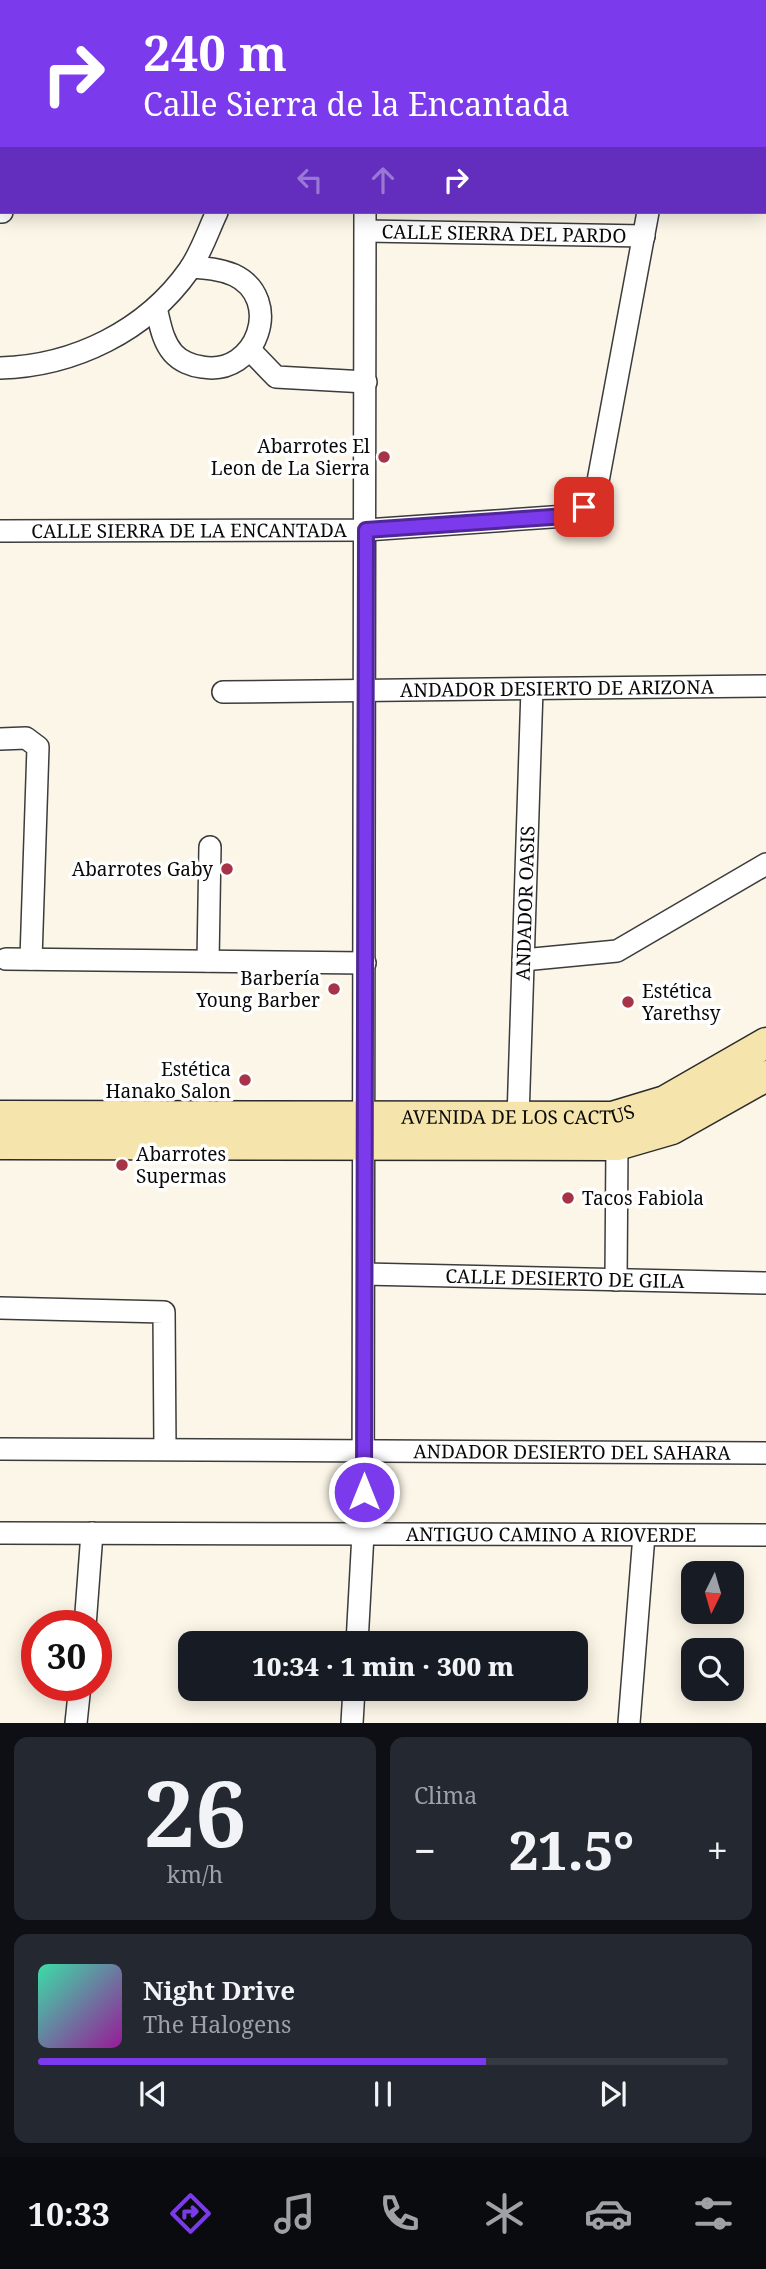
<!DOCTYPE html>
<html lang="es">
<head>
<meta charset="utf-8">
<style>
  :root { --surface:#171b24; --page:#242831; --text:#f1f3f6; --muted:#9ea1a6; --line:#363941; --accent:#7c3aed }
  body { margin:0; font-family:"Noto Serif",serif; background:var(--page); color:var(--text); height:100vh; display:flex; flex-direction:column; font-size:26px; white-space:nowrap }
  * { box-sizing:border-box; margin:0 }
  p { font-size:23px; color:var(--muted) }
  .icon { flex:none; width:38px; height:38px; fill:none; stroke:currentColor; stroke-width:2; stroke-linecap:round; stroke-linejoin:round }
  .map { position:relative; height:1723px; overflow:hidden }
  .details { display:flex; flex-direction:column; gap:14px; padding:14px; background:#0d0f14; flex:1 }
  .details>* { flex:none }
  .banner { position:absolute; left:0px; top:0px; width:766px; height:214px; box-shadow:0 4px 18px #0003; background:#7c3aed; color:#fff; overflow:hidden }
  .needle { width:46px; rotate:185deg }
  .fabs { position:absolute; left:681px; top:1561px; display:grid; gap:14px }
  .fabs a { display:grid; place-items:center; width:63px; height:63px; border-radius:14px; background:var(--surface); box-shadow:0 4px 18px #0003; font-size:35px }
  .speed { position:absolute; left:21px; top:1610px; display:flex; gap:14px; font-size:35px; font-weight:700; text-align:center }
  .speed>* { display:grid; place-content:center; width:91px; height:91px; border-radius:50%; background:var(--surface); box-shadow:0 4px 18px #0003; line-height:1 }
  .speed .limit { border:10px solid #d22; background:#fff; color:#111 }
  .pin { position:absolute; display:grid; place-items:center; width:60px; height:60px; color:#fff; margin:-30px; border-radius:14px; box-shadow:0 4px 10px #0006 }
  .me { position:absolute; width:77px; margin:-38px; rotate:0deg; stroke-linejoin:round; filter:drop-shadow(0 0 5px #0008) }
  .turn { display:flex; align-items:center; gap:24px; height:147px; padding:0 28px; font-size:32px }
  .turn .icon { width:91px; height:91px; stroke-width:2.5 }
  .turn b { display:block; font-size:49px; line-height:60px }
  .lanes { display:flex; align-items:center; height:66px; padding:0 28px; background:#0003; justify-content:center; gap:35px; direction:ltr }
  .lanes .off { opacity:.35 }
  .big { font-size:52px; font-weight:800; line-height:1.1 }
  .details .card { flex:1; display:flex; flex-direction:column; justify-content:center; gap:10px; min-width:0; padding:0 24px; border-radius:14px; background:var(--page) }
  .details .dial { align-items:center; gap:0 }
  .dial b { font-size:91px; line-height:1 }
  .song { display:flex; align-items:center; gap:21px }
  .cover { width:84px; height:84px; border-radius:10px; background:linear-gradient(135deg,hsl(160 70% 55%),hsl(300 70% 35%)) }
  .played { height:7px; border-radius:4px; background:linear-gradient(90deg,var(--accent) 65%,var(--line) 65%) }
  .keys { display:flex; justify-content:space-around; direction:ltr }
  .heat { display:flex; justify-content:space-between; align-items:center; font-size:38px; direction:ltr }
  .details .tiles { flex:1; display:grid; gap:14px; grid-template-columns:1fr 1fr }
  .card:last-child { grid-column:span 2 }
  .trip { position:absolute; left:178px; top:1631px; width:410px; height:70px; border-radius:14px; background:var(--surface); box-shadow:0 4px 18px #0003; font-weight:800; line-height:70px; text-align:center }
  .tabs { display:flex; height:112px; justify-content:space-around; align-items:center; background:#090b0e; color:var(--muted) }
  .tabs .icon { width:49px; height:49px }
  .tabs .selected { color:var(--accent) }
  .tabs b { font-size:32px; color:var(--text) }
  .map>svg:first-child { display:block }
  .lines { fill:none; stroke-linecap:round; stroke-linejoin:round }
  .street-casing { stroke:#3c3c3c; stroke-width:24 }
  .secondary-casing { stroke:#2b2b2b; stroke-width:33 }
  .street { stroke:#fff; stroke-width:21 }
  .secondary { stroke:#f5e4ab; stroke-width:30 }
  .route-casing { stroke:#51269a; stroke-width:18 }
  .route { stroke:#7c3aed; stroke-width:12 }
  .poi-dot { fill:#a73446; stroke:#fff; stroke-width:2.5 }
  .labels { text-anchor:middle; dominant-baseline:central; stroke-width:7; stroke-linejoin:round; paint-order:stroke }
  .street-label { font-size:19px; fill:#090909; stroke:#fff }
  .poi-label { font-size:19px; fill:#090909; stroke:#fff; text-anchor:end }
</style>
</head>
<body>
<div class="map">
<svg width="766" height="1723" viewBox="0 0 766 1723">
  <rect width="100%" height="100%" fill="#fcf6e8"/>
  <g class="lines">
    <defs>
      <g id="street">
        <polyline points="187,0 188,2"/>
        <polyline points="362,0 362,2"/>
        <polyline points="670,2 670,0"/>
        <polyline points="0,52 2,52"/>
        <polyline points="765,79 766,79"/>
        <polyline points="0,212 2,212"/>
        <path id="s1" d="M366,231L644,236"/>
        <path d="M156,308C160,323 162,340 173,353C180,361 192,366 202,367C257,377 284,299 234,275C220,269 206,268 191,267"/>
        <polyline points="250,350 276,377 366,382"/>
        <path d="M0,368C74,366 146,331 189,270C201,253 208,231 217,212"/>
        <path id="s2" d="M0,531L366,530L566,516L584,507L596,492L648,212"/>
        <path id="s3" d="M223,692L766,686"/>
        <polyline points="0,739 26,738 38,747 31,959"/>
        <polyline points="6,959 365,963"/>
        <polyline points="523,960 617,951 766,864"/>
        <polyline points="208,961 210,847"/>
        <path id="s4" d="M518,1118L532,689"/>
        <path id="s5" d="M364,1274L766,1283"/>
        <polyline points="616,1280 617,1145"/>
        <polyline points="0,1308 164,1312 165,1449"/>
        <path id="s6" d="M0,1449L766,1453"/>
        <path id="s7" d="M0,1533L766,1535"/>
        <polyline points="85,1626 92,1533"/>
        <polyline points="357,1643 363,1534 365,212"/>
        <polyline points="76,1723 80,1685"/>
        <polyline points="352,1723 354,1689"/>
        <polyline points="629,1723 644,1535"/>
      </g>
      <g id="secondary">
        <path id="s8" d="M0,1116L612,1117L665,1101L766,1043"/>
        <polyline points="0,1144 617,1145 672,1129 766,1076"/>
      </g>
    </defs>
    <use href="#street" class="street-casing"/>
    <use href="#secondary" class="secondary-casing"/>
    <use href="#street" class="street"/>
    <use href="#secondary" class="secondary"/>
  </g>
  <g class="lines">
    <defs>
      <polyline id="route" points="364,1492 366,530 566,516 584,507"/>
    </defs>
    <use href="#route" class="route-casing"/>
    <use href="#route" class="route"/>
  </g>
  <g class="poi-dot">
    <circle cx="384" cy="457" r="7"/>
    <circle cx="227" cy="869" r="7"/>
    <circle cx="334" cy="989" r="7"/>
    <circle cx="628" cy="1002" r="7"/>
    <circle cx="245" cy="1080" r="7"/>
    <circle cx="122" cy="1165" r="7"/>
    <circle cx="568" cy="1198" r="7"/>
  </g>
  <g class="labels">
    <g class="street-label">
      <text stroke="none"><textPath href="#s1" startOffset="138">CALLE SIERRA DEL PARDO</textPath></text>
      <text stroke="none"><textPath href="#s2" startOffset="189">CALLE SIERRA DE LA ENCANTADA</textPath></text>
      <text stroke="none"><textPath href="#s3" startOffset="334">ANDADOR DESIERTO DE ARIZONA</textPath></text>
      <text stroke="none"><textPath href="#s4" startOffset="215">ANDADOR OASIS</textPath></text>
      <text stroke="none"><textPath href="#s8" startOffset="518">AVENIDA DE LOS CACTUS</textPath></text>
      <text stroke="none"><textPath href="#s5" startOffset="201">CALLE DESIERTO DE GILA</textPath></text>
      <text stroke="none"><textPath href="#s6" startOffset="572">ANDADOR DESIERTO DEL SAHARA</textPath></text>
      <text stroke="none"><textPath href="#s7" startOffset="551">ANTIGUO CAMINO A RIOVERDE</textPath></text>
    </g>
    <g class="poi-label">
      <text x="370" y="446">Abarrotes El<tspan x="370" dy="22">Leon de La Sierra</tspan></text>
      <text x="213" y="869">Abarrotes Gaby</text>
      <text x="320" y="978">Barbería<tspan x="320" dy="22">Young Barber</tspan></text>
      <text x="642" y="991" text-anchor="start">Estética<tspan x="642" dy="22">Yarethsy</tspan></text>
      <text x="231" y="1069">Estética<tspan x="231" dy="22">Hanako Salon</tspan></text>
      <text x="136" y="1154" text-anchor="start">Abarrotes<tspan x="136" dy="22">Supermas</tspan></text>
      <text x="582" y="1198" text-anchor="start">Tacos Fabiola</text>
    </g>
  </g>
</svg>
<div class="fabs">
<a><svg class="needle" viewBox="-14 -14 28 28"><path d="M0-13l5 13h-10z" fill="#e53935"/><path d="M0 13l5-13h-10z" fill="#9ea1a6"/></svg></a>
<a><svg class="icon" aria-label="search" viewBox="0 0 24 24"><circle cx="10" cy="10" r="6"/><path d="M15 15l6 6"/></svg></a>
</div>
<div class="speed"><div class="limit">30</div></div>
<div class="pin" style="left:584px;top:507px;background:#d93025"><svg class="icon" aria-label="arrive" viewBox="0 0 24 24"><path d="M6 21V4h12l-3 4 3 4H6"/></svg></div>
<svg class="me" style="left:364px;top:1492px" viewBox="-20 -20 40 40"><circle r="17" fill="#7c3aed" stroke="#fff" stroke-width="3"/><path d="M0-11L8 9 0 5-8 9z" fill="#fff"/></svg>
<div class="trip">10:34 · 1 min · 300 m</div>
<div class="banner">
<div class="turn"><svg class="icon" aria-label="right" viewBox="0 0 24 24"><path d="M7 20v-9h11M14 6l5 5-5 5"/></svg><div><b>240 m</b>Calle Sierra de la Encantada</div></div>
<div class="lanes"><svg class="icon off" aria-label="left" viewBox="0 0 24 24"><path d="M17 20v-9H6M10 6l-5 5 5 5"/></svg><svg class="icon off" aria-label="ahead" viewBox="0 0 24 24"><path d="M12 20V5M6 11l6-6 6 6"/></svg><svg class="icon" aria-label="right" viewBox="0 0 24 24"><path d="M7 20v-9h11M14 6l5 5-5 5"/></svg></div>
</div>
</div>
<section class="details">
<div class="tiles">
<div class="card dial"><b>26</b><p>km/h</p></div>
<div class="card"><p>Clima</p>
<div class="heat"><a>−</a><b class="big">21.5°</b><a>+</a></div>
</div>
<div class="card">
<div class="song"><i class="cover"></i><div><b>Night Drive</b><p>The Halogens</p></div></div>
<div class="played"></div>
<div class="keys"><svg class="icon" aria-label="previous" viewBox="0 0 24 24"><path d="M18 5L8 12l10 7zM5 5v14"/></svg><svg class="icon" aria-label="pause" viewBox="0 0 24 24"><path d="M8 5v14M16 5v14"/></svg><svg class="icon" aria-label="next" viewBox="0 0 24 24"><path d="M6 5l10 7-10 7zM19 5v14"/></svg></div>
</div>
</div>
</section>
<nav class="tabs">
<b>10:33</b>
<svg class="icon selected" aria-label="directions" viewBox="0 0 24 24"><path d="M12 3l9 9-9 9-9-9zM9 14v-3h6M13 9l2 2-2 2"/></svg>
<svg class="icon" aria-label="music" viewBox="0 0 24 24"><path d="M9 18V5l10-2v13"/><circle cx="6" cy="18" r="3"/><circle cx="16" cy="16" r="3"/></svg>
<svg class="icon" aria-label="phone" viewBox="0 0 24 24"><path d="M5 4h4l2 5-3 2q2 4 5 5l2-3 5 2v4C11 20 4 13 5 4z"/></svg>
<svg class="icon" aria-label="climate" viewBox="0 0 24 24"><path d="M12 3v18M4 7l16 10M4 17L20 7"/></svg>
<svg class="icon" aria-label="car" viewBox="0 0 24 24"><path d="M5 17H2v-5l4-1 3-4h7l3 4 3 1v5h-3M9 17h6M6 11h13"/><circle cx="7" cy="17" r="2"/><circle cx="17" cy="17" r="2"/></svg>
<svg class="icon" aria-label="filters" viewBox="0 0 24 24"><path d="M4 7h16M4 17h16"/><circle cx="9" cy="7" r="2"/><circle cx="15" cy="17" r="2"/></svg>
</nav>
</body>
</html>
